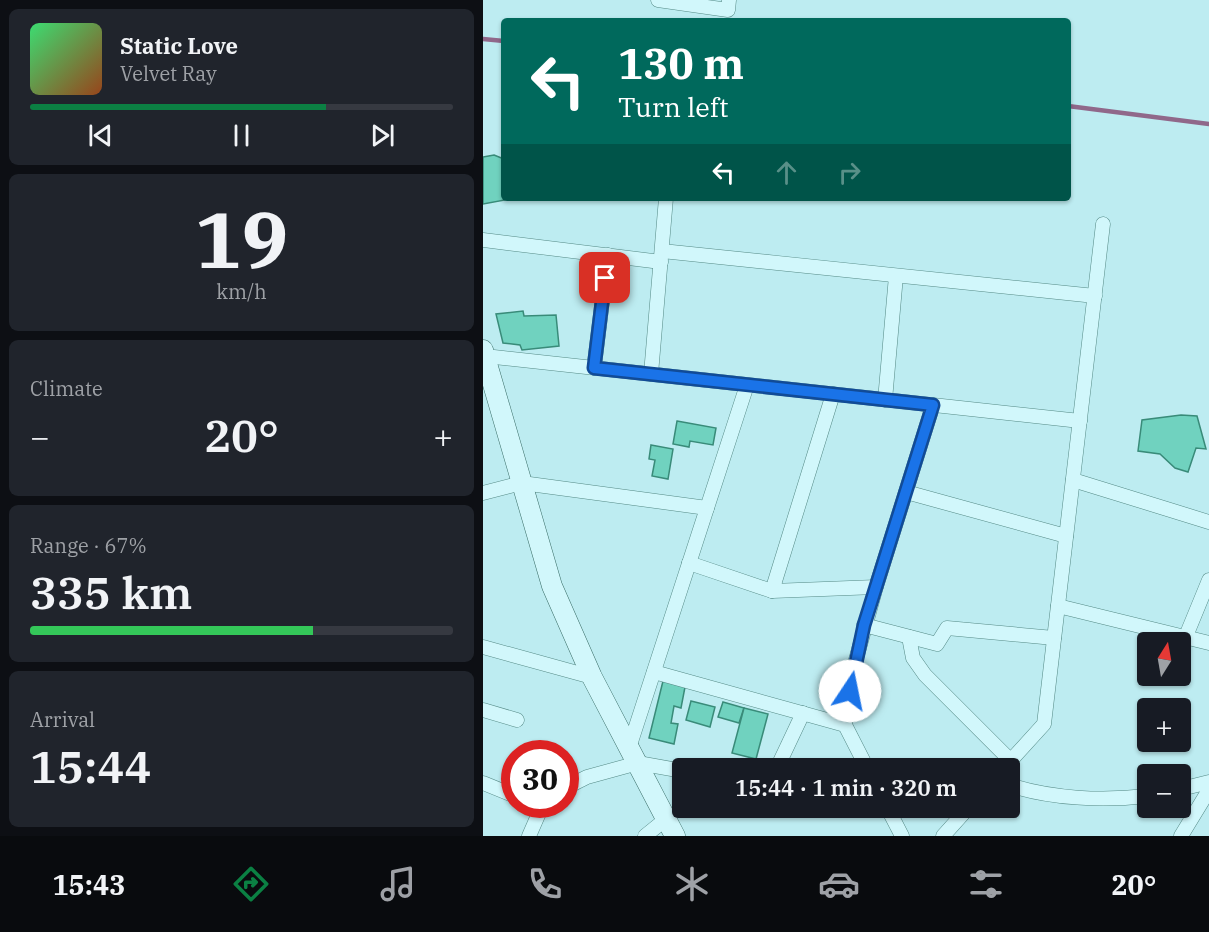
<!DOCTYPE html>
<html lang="en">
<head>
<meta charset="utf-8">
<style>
  :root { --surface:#171b24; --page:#20242c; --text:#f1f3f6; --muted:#9ea1a6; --line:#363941; --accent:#0b8043 }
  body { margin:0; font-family:"IBM Plex Serif",serif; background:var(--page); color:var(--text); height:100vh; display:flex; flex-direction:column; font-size:22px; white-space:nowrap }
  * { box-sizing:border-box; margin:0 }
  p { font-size:20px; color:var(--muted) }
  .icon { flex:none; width:33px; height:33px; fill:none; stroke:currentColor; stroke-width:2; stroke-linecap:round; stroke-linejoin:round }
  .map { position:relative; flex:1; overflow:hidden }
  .details { display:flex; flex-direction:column; gap:9px; padding:9px; background:#0d0f14; width:483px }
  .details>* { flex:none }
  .top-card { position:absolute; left:18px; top:18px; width:570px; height:183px; border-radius:6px; box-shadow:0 2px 4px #0004; background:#00695c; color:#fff; overflow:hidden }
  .needle { width:39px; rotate:11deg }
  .tools { position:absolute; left:654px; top:632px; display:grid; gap:12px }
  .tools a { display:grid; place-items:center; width:54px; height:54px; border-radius:6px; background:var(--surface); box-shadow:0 2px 4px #0004; font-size:30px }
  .speed { position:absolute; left:18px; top:740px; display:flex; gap:12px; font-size:30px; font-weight:700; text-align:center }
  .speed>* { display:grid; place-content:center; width:78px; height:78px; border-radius:50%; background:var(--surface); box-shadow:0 2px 4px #0004; line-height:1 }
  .speed .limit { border:9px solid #d22; background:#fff; color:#111 }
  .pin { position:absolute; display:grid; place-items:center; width:51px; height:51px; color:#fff; margin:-26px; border-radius:12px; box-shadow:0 3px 9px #0006 }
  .me { position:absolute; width:66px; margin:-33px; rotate:11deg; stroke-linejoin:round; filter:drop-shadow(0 0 4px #0008) }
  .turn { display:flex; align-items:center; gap:21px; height:126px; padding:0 18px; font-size:27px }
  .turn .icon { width:78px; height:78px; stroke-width:2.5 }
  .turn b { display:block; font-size:42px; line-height:51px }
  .lanes { display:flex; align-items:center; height:57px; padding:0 18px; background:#0003; justify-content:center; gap:30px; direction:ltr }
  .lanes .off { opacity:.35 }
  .big { font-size:45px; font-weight:600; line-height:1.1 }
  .details .card { flex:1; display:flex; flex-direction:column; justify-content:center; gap:9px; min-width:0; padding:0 21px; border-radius:9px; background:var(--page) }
  .details .dial { align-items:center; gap:0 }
  .dial b { font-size:78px; line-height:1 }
  .song { display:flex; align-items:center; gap:18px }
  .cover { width:72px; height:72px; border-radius:9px; background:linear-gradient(135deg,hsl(140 70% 55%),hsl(20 70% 35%)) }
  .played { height:6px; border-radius:3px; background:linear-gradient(90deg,var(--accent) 70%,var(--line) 70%) }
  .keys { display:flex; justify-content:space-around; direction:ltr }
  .heat { display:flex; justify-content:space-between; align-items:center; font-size:33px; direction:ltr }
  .charge { height:9px; border-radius:4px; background:linear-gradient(90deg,#34c759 67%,var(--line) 0) }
  .trip { position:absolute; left:189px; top:758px; width:348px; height:60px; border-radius:6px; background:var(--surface); box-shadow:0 2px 4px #0004; font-weight:600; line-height:60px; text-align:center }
  .dock { display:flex; height:96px; justify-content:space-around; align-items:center; background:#090b0e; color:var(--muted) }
  .dock .icon { width:42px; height:42px }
  .dock .selected { color:var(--accent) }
  .dock b { font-size:27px; color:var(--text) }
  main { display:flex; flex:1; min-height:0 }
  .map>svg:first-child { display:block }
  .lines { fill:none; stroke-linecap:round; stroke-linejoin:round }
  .stream { stroke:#90688a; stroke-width:4.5 }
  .building { fill:#70d2bf; stroke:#398b79; stroke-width:1.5 }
  .minor-casing { stroke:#558a86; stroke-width:15 }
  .secondary-casing { stroke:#386c66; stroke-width:21 }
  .minor { stroke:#d1f7fb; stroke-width:14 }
  .secondary { stroke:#d1f7fb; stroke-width:20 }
  .route-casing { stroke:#114b97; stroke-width:15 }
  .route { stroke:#1a73e8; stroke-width:10 }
</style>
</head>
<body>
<main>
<section class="details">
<div class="card">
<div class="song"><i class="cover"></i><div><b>Static Love</b><p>Velvet Ray</p></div></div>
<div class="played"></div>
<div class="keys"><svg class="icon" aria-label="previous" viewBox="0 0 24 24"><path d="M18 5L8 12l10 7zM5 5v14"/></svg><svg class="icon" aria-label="pause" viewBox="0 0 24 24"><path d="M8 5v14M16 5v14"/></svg><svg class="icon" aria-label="next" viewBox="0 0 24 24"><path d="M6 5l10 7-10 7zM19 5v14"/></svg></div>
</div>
<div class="card dial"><b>19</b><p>km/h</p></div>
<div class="card"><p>Climate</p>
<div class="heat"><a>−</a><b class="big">20°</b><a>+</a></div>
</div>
<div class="card"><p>Range · 67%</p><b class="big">335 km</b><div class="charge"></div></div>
<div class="card"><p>Arrival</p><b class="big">15:44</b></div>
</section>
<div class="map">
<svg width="726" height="836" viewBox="0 0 726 836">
  <rect width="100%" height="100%" fill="#bdecf1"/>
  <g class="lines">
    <g class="stream">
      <polyline points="0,39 21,41"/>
      <polyline points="585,106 726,124"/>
    </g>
  </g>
  <g class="building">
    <polygon points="11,155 21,159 22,200 0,204 0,157"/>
    <polygon points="40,311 41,316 73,315 76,346 39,350 37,345 20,343 13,314"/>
    <polygon points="698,415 714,416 723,449 713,448 705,472 692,468 677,454 655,451 659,420"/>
    <polygon points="194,421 233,428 230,445 207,441 206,447 190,444"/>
    <polygon points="168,445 190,449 185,479 169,476 172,460 166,459"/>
    <polygon points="180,681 202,687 198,708 191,706 188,723 195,724 191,744 166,738"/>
    <polygon points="208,701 232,707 227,727 203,720"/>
    <polygon points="240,702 261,708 256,723 235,717"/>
    <polygon points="261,708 285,714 273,759 249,753"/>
  </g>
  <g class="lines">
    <defs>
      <g id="minor">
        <polyline points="175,0 245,10 246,0"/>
        <polyline points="0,240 178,262"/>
        <polyline points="179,251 612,296"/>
        <polyline points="2,356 597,421"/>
        <polyline points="111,368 125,255"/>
        <polyline points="168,374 183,198"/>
        <polyline points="350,394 289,591 393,587 369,674 362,725 384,768"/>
        <polyline points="402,400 413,276"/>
        <polyline points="590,480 726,522"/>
        <polyline points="423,492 583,536"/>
        <polyline points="0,493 39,483 224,508"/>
        <polyline points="206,563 289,591"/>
        <polyline points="393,587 450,405"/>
        <polyline points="575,606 726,643"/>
        <polyline points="381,625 454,644 464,628 571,638"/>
        <polyline points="703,636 726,580"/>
        <polyline points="426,637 430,658 442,675 528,761"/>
        <polyline points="0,647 109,677"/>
        <polyline points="171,672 362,725"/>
        <polyline points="0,710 34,720"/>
        <polyline points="146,748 264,385"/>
        <polyline points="294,768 320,713"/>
        <polyline points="521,768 561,724 620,224"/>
        <polyline points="0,783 32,796"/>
        <path d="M526,785C569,799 620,801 664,796"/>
        <polyline points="82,788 104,777 155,763 200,771"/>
        <polyline points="698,789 726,782"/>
        <polyline points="404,807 419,836"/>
        <polyline points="46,836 60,804"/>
        <polyline points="162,836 183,819"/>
        <polyline points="460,836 486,807"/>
        <polyline points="698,836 726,790"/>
      </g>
      <polyline id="secondary" points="0,350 69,586 109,677 192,836"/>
    </defs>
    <use href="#minor" class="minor-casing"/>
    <use href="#secondary" class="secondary-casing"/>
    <use href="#minor" class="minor"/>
    <use href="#secondary" class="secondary"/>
  </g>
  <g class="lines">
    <defs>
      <polyline id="route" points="122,278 111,368 450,405 381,625 367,691"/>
    </defs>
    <use href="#route" class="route-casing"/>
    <use href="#route" class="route"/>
  </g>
</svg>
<div class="tools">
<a><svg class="needle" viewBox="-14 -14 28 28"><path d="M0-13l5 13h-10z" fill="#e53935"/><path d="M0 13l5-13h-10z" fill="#9ea1a6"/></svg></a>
<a>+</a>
<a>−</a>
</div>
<div class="speed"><div class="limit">30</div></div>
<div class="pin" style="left:122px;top:278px;background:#d93025"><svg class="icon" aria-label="arrive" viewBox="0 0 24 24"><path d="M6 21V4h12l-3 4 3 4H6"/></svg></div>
<svg class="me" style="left:367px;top:691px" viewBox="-20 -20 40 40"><circle r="19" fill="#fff"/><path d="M0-13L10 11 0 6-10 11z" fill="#1a73e8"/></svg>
<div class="trip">15:44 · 1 min · 320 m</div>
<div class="top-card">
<div class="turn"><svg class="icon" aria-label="left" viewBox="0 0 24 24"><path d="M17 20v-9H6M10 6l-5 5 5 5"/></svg><div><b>130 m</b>Turn left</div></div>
<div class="lanes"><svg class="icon" aria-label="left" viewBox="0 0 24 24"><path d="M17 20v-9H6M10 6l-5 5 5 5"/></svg><svg class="icon off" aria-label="ahead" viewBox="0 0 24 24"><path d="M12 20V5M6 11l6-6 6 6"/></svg><svg class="icon off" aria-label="right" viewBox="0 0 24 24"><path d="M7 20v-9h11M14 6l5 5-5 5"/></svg></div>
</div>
</div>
</main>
<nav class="dock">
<b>15:43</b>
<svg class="icon selected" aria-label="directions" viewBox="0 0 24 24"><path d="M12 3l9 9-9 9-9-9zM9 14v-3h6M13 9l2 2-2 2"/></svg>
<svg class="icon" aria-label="music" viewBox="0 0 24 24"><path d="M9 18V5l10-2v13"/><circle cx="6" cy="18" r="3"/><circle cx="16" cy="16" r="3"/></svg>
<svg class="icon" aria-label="phone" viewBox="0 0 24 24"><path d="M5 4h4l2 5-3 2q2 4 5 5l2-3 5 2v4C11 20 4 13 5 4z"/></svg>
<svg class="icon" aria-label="climate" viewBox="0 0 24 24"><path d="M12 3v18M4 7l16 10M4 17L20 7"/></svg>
<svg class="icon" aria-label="car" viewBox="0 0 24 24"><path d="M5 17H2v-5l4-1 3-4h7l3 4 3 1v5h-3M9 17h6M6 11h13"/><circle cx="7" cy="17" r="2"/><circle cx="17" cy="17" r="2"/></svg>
<svg class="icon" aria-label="filters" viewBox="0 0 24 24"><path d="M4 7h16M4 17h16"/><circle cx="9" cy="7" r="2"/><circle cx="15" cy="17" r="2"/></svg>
<b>20°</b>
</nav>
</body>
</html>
